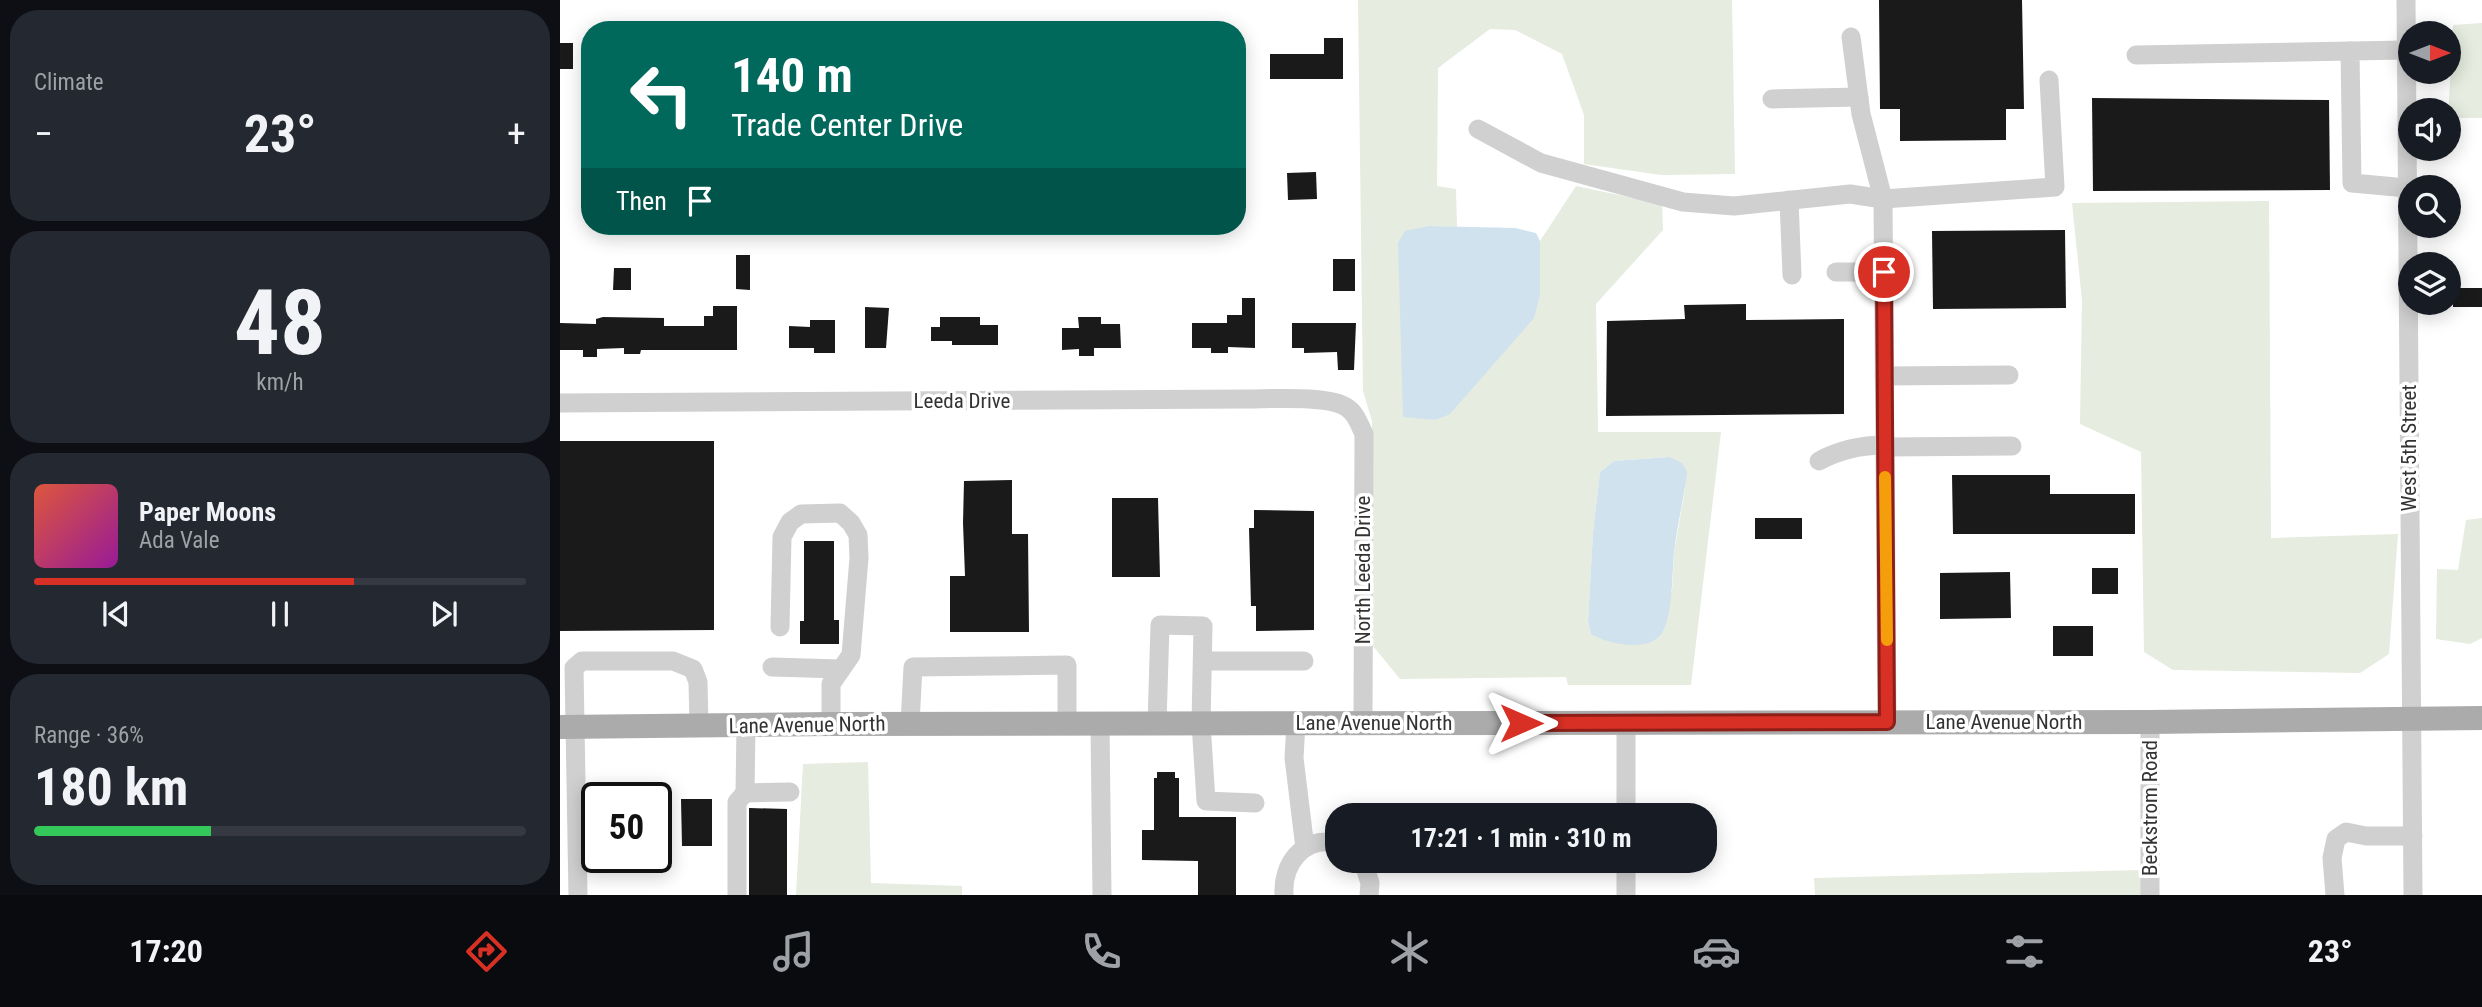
<!DOCTYPE html>
<html lang="en">
<head>
<meta charset="utf-8">
<style>
  :root { --surface:#171b24; --page:#242831; --text:#f1f3f6; --muted:#9ea1a6; --line:#363941; --accent:#d93025 }
  body { margin:0; font-family:"Roboto Condensed",sans-serif; background:var(--page); color:var(--text); height:100vh; display:flex; flex-direction:column; font-size:26px; white-space:nowrap }
  * { box-sizing:border-box; margin:0 }
  p { font-size:23px; color:var(--muted) }
  .icon { flex:none; width:38px; height:38px; fill:none; stroke:currentColor; stroke-width:2; stroke-linecap:round; stroke-linejoin:round }
  .map { position:relative; flex:1; overflow:hidden }
  .details { display:flex; flex-direction:column; gap:10px; padding:10px; background:#0d0f14; width:560px }
  .details>* { flex:none }
  .hud { position:absolute; left:21px; top:21px; width:665px; height:214px; border-radius:28px; box-shadow:0 4px 18px #0003; background:#00695c; color:#fff; overflow:hidden }
  .needle { width:46px; rotate:90deg }
  .fabs { position:absolute; left:1838px; top:21px; display:grid; gap:14px }
  .fabs a { display:grid; place-items:center; width:63px; height:63px; border-radius:50%; background:var(--surface); box-shadow:0 4px 18px #0003; font-size:35px }
  .speed { position:absolute; left:21px; top:782px; display:flex; gap:14px; font-size:35px; font-weight:700; text-align:center }
  .speed>* { display:grid; place-content:center; width:91px; height:91px; border-radius:50%; background:var(--surface); box-shadow:0 4px 18px #0003; line-height:1 }
  .speed .limit { border:4px solid #111; border-radius:10px; background:#fff; color:#111 }
  .pin { position:absolute; display:grid; place-items:center; width:60px; height:60px; color:#fff; margin:-30px; border:4px solid #fff; border-radius:50%; box-shadow:0 2px 7px #0007 }
  .me { position:absolute; width:77px; margin:-38px; rotate:90deg; stroke-linejoin:round; filter:drop-shadow(0 0 5px #0008) }
  .turn { display:flex; align-items:center; gap:24px; height:147px; padding:0 35px; font-size:32px }
  .turn .icon { width:91px; height:91px; stroke-width:2.5 }
  .turn b { display:block; font-size:49px; line-height:60px }
  .then { display:flex; align-items:center; height:66px; padding:0 35px; background:#0003; gap:14px; font-size:26px }
  .big { font-size:52px; font-weight:700; line-height:1.1 }
  .details .widget { flex:1; display:flex; flex-direction:column; justify-content:center; gap:10px; min-width:0; padding:0 24px; border-radius:28px; background:var(--page) }
  .details .dial { align-items:center; gap:0 }
  .dial b { font-size:91px; line-height:1 }
  .song { display:flex; align-items:center; gap:21px }
  .cover { width:84px; height:84px; border-radius:10px; background:linear-gradient(135deg,hsl(10 70% 55%),hsl(300 70% 35%)) }
  .played { height:7px; border-radius:4px; background:linear-gradient(90deg,var(--accent) 65%,var(--line) 65%) }
  .keys { display:flex; justify-content:space-around; direction:ltr }
  .heat { display:flex; justify-content:space-between; align-items:center; font-size:38px; direction:ltr }
  .charge { height:10px; border-radius:5px; background:linear-gradient(90deg,#34c759 36%,var(--line) 0) }
  .trip { position:absolute; left:765px; top:803px; width:392px; height:70px; border-radius:28px; background:var(--surface); box-shadow:0 4px 18px #0003; font-weight:700; line-height:70px; text-align:center }
  .dock { display:flex; height:112px; justify-content:space-around; align-items:center; background:#090b0e; color:var(--muted) }
  .dock .icon { width:49px; height:49px }
  .dock .current { color:var(--accent) }
  .dock b { font-size:32px; color:var(--text) }
  main { display:flex; flex:1; min-height:0 }
  .map>svg:first-child { display:block }
  .green { fill:#e6ecdf; fill-rule:evenodd }
  .water { fill:#cfe2ee }
  .building { fill:#1a1a1a }
  .lines { fill:none; stroke-linecap:round; stroke-linejoin:round }
  .minor { stroke:#d0d0d0; stroke-width:19 }
  .major { stroke:#ababab; stroke-width:24 }
  .route-casing { stroke:#8d1f18; stroke-width:18 }
  .route { stroke:#d93025; stroke-width:12 }
  .slow { stroke:#f59e0b; stroke-width:12 }
  .labels { text-anchor:middle; dominant-baseline:central; stroke-width:7; stroke-linejoin:round; paint-order:stroke }
  .street-label { font-size:21px; fill:#333; stroke:#fff }
</style>
</head>
<body>
<main>
<section class="details">
<div class="widget"><p>Climate</p>
<div class="heat"><a>−</a><b class="big">23°</b><a>+</a></div>
</div>
<div class="widget dial"><b>48</b><p>km/h</p></div>
<div class="widget">
<div class="song"><i class="cover"></i><div><b>Paper Moons</b><p>Ada Vale</p></div></div>
<div class="played"></div>
<div class="keys"><svg class="icon" aria-label="previous" viewBox="0 0 24 24"><path d="M18 5L8 12l10 7zM5 5v14"/></svg><svg class="icon" aria-label="pause" viewBox="0 0 24 24"><path d="M8 5v14M16 5v14"/></svg><svg class="icon" aria-label="next" viewBox="0 0 24 24"><path d="M6 5l10 7-10 7zM19 5v14"/></svg></div>
</div>
<div class="widget"><p>Range · 36%</p><b class="big">180 km</b><div class="charge"></div></div>
</section>
<div class="map">
<svg width="1922" height="895" viewBox="0 0 1922 895">
  <rect width="100%" height="100%" fill="#fff"/>
  <g class="green">
    <path d="M798,0H1172L1175,174L1101,175L1024,164V115L1002,54L955,30L930,29L878,68L877,186L896,189L897,227L869,226L843,416L875,420L980,295V241L1016,186L1102,204L1103,230L1036,304L1038,432H1161L1131,685H1008L1006,677L840,679L813,646L812,421L803,391ZM1109,457L1125,489L1114,553L1112,592L1031,634L1028,622L1033,532L1040,472L1054,461Z"/>
    <polygon points="1922,23 1922,118 1888,118 1893,25"/>
    <polygon points="1709,201 1711,538 1838,534 1829,654 1800,673 1613,670 1584,652 1581,452 1520,424 1522,300 1512,203"/>
    <polygon points="1922,518 1922,638 1910,644 1876,639 1877,569 1898,570 1906,520"/>
    <polygon points="308,762 311,883 402,886 402,895 236,895 243,764"/>
    <polygon points="1581,870 1581,895 1255,895 1254,878"/>
  </g>
  <g class="water">
    <polygon points="869,226 955,228 976,233 980,241 980,295 974,318 890,414 875,420 843,417 838,243 845,231"/>
    <path d="M1109,457L1122,463L1127,472C1124,499 1117,525 1114,553C1112,573 1113,615 1102,633C1089,653 1048,644 1031,634L1028,622L1033,532L1040,472L1054,461Z"/>
  </g>
  <g class="building">
    <polygon points="1319,0 1462,0 1464,109 1446,109 1446,140 1340,141 1340,109 1320,109"/>
    <polygon points="764,38 783,38 783,79 710,79 710,54 764,54"/>
    <rect x="0" y="43" width="13" height="26"/>
    <polygon points="1532,98 1769,100 1770,190 1533,191"/>
    <polygon points="756,172 757,199 728,200 727,173"/>
    <polygon points="1505,230 1506,308 1373,309 1372,231"/>
    <polygon points="176,255 190,255 190,290 176,289"/>
    <rect x="773" y="259" width="22" height="32"/>
    <polygon points="54,268 71,268 71,290 53,290"/>
    <rect x="1893" y="288" width="29" height="19"/>
    <polygon points="682,298 695,298 695,348 668,347 668,353 651,353 651,348 632,348 632,323 667,323 667,315 682,315"/>
    <polygon points="1186,304 1186,320 1284,319 1284,414 1046,416 1047,321 1125,319 1124,305"/>
    <polygon points="153,306 177,306 177,350 81,350 80,354 64,354 64,348 37,349 37,357 23,357 23,350 0,350 0,323 36,324 36,319 43,317 104,318 104,326 144,326 144,316 153,316"/>
    <polygon points="305,307 329,308 326,348 305,348"/>
    <polygon points="380,317 420,317 420,325 438,325 438,345 392,345 392,341 371,341 371,327 380,327"/>
    <polygon points="518,317 541,317 541,324 560,324 561,348 534,348 534,356 519,356 519,349 502,350 502,328 519,328"/>
    <polygon points="250,320 275,320 275,353 254,353 254,348 229,348 229,326 250,327"/>
    <polygon points="732,323 796,323 794,370 778,370 777,352 744,353 744,348 732,348"/>
    <polygon points="0,441 154,441 154,630 0,631"/>
    <polygon points="1392,475 1490,475 1490,494 1575,494 1575,534 1393,534"/>
    <polygon points="452,480 452,534 468,534 469,632 390,632 390,576 405,576 403,523 404,481"/>
    <polygon points="552,498 598,498 600,577 552,577"/>
    <polygon points="694,510 754,511 754,630 696,631 696,606 691,606 689,528 694,528"/>
    <rect x="1195" y="518" width="47" height="21"/>
    <polygon points="244,541 274,541 274,620 279,620 279,644 240,644 240,621 244,621"/>
    <rect x="1532" y="568" width="26" height="26"/>
    <polygon points="1450,572 1451,618 1380,619 1380,573"/>
    <rect x="1493" y="626" width="40" height="30"/>
    <polygon points="597,772 615,772 615,778 619,778 619,817 676,817 676,895 638,895 638,861 582,860 582,830 594,830 594,778 597,778"/>
    <polygon points="121,799 152,799 152,846 122,846"/>
    <polygon points="189,808 227,809 227,895 189,895"/>
  </g>
  <g class="lines">
    <g class="minor">
      <polyline points="1846,0 1853,895"/>
      <polyline points="1291,37 1301,114 1323,199 1327,722"/>
      <polyline points="1846,50 1790,51 1792,183 1847,188"/>
      <polyline points="1576,55 1790,51"/>
      <polyline points="1212,99 1299,97"/>
      <polyline points="918,129 981,163 1123,202 1174,206 1290,194 1323,199 1495,187 1489,80"/>
      <polyline points="1229,200 1232,275"/>
      <polyline points="1276,272 1324,272"/>
      <polyline points="1324,376 1449,375"/>
      <path d="M0,403L688,399C711,399 768,395 786,407C796,413 799,424 804,434L803,723"/>
      <polyline points="1325,447 1452,446"/>
      <path d="M1259,461C1281,449 1301,445 1325,445"/>
      <polyline points="220,627 222,537 230,522 241,514 280,513 291,523 298,535 299,558 291,655 271,684 271,724"/>
      <polyline points="643,661 744,661"/>
      <polyline points="212,667 280,669"/>
      <polyline points="736,723 734,758 745,848"/>
      <polyline points="1066,723 1066,816"/>
      <polyline points="350,724 353,667 507,665 507,724"/>
      <polyline points="540,724 542,895"/>
      <polyline points="597,724 600,625 643,626 641,723 646,801 695,803"/>
      <polyline points="186,726 185,793 230,792"/>
      <polyline points="803,861 810,883 809,895"/>
      <polyline points="1066,861 1066,895"/>
      <polyline points="18,895 14,668 22,661 113,661 133,669 138,682 139,726"/>
      <polyline points="177,895 177,802 185,793"/>
      <path d="M724,895C722,864 743,836 777,843"/>
      <polyline points="1590,895 1590,722"/>
      <polyline points="1775,895 1772,858 1776,839 1786,832 1806,836 1853,836"/>
    </g>
    <polyline class="major" points="0,727 271,724 1590,722 1922,718"/>
  </g>
  <g class="lines">
    <defs>
      <polyline id="route" points="961,723 1327,722 1324,272"/>
    </defs>
    <use href="#route" class="route-casing"/>
    <use href="#route" class="route"/>
    <polyline class="slow" points="1325,477 1327,640"/>
  </g>
  <g class="labels">
    <g class="street-label">
      <text x="402" y="401">Leeda Drive</text>
      <text transform="translate(1849 448) rotate(-90)">West 5th Street</text>
      <text transform="translate(803 570) rotate(-90)">North Leeda Drive</text>
      <text x="1444" y="722">Lane Avenue North</text>
      <text x="814" y="723">Lane Avenue North</text>
      <text transform="translate(247 725) rotate(-1)">Lane Avenue North</text>
      <text transform="translate(1590 808) rotate(-90)">Beckstrom Road</text>
    </g>
  </g>
</svg>
<div class="fabs">
<a><svg class="needle" viewBox="-14 -14 28 28"><path d="M0-13l5 13h-10z" fill="#e53935"/><path d="M0 13l5-13h-10z" fill="#9ea1a6"/></svg></a>
<a><svg class="icon" aria-label="sound" viewBox="0 0 24 24"><path d="M4 9h4l5-4v14l-5-4H4zM17 9q2 3 0 6"/></svg></a>
<a><svg class="icon" aria-label="search" viewBox="0 0 24 24"><circle cx="10" cy="10" r="6"/><path d="M15 15l6 6"/></svg></a>
<a><svg class="icon" aria-label="layers" viewBox="0 0 24 24"><path d="M12 4l9 5-9 5-9-5zM3 14l9 5 9-5"/></svg></a>
</div>
<div class="speed"><div class="limit">50</div></div>
<div class="pin" style="left:1324px;top:272px;background:#d93025"><svg class="icon" aria-label="arrive" viewBox="0 0 24 24"><path d="M6 21V4h12l-3 4 3 4H6"/></svg></div>
<svg class="me" style="left:961px;top:723px" viewBox="-20 -20 40 40"><path d="M0-17L14 15 0 8-14 15z" fill="#d93025" stroke="#fff" stroke-width="4"/></svg>
<div class="trip">17:21 · 1 min · 310 m</div>
<div class="hud">
<div class="turn"><svg class="icon" aria-label="left" viewBox="0 0 24 24"><path d="M17 20v-9H6M10 6l-5 5 5 5"/></svg><div><b>140 m</b>Trade Center Drive</div></div>
<div class="then">Then<svg class="icon" aria-label="arrive" viewBox="0 0 24 24"><path d="M6 21V4h12l-3 4 3 4H6"/></svg></div>
</div>
</div>
</main>
<nav class="dock">
<b>17:20</b>
<svg class="icon current" aria-label="directions" viewBox="0 0 24 24"><path d="M12 3l9 9-9 9-9-9zM9 14v-3h6M13 9l2 2-2 2"/></svg>
<svg class="icon" aria-label="music" viewBox="0 0 24 24"><path d="M9 18V5l10-2v13"/><circle cx="6" cy="18" r="3"/><circle cx="16" cy="16" r="3"/></svg>
<svg class="icon" aria-label="phone" viewBox="0 0 24 24"><path d="M5 4h4l2 5-3 2q2 4 5 5l2-3 5 2v4C11 20 4 13 5 4z"/></svg>
<svg class="icon" aria-label="climate" viewBox="0 0 24 24"><path d="M12 3v18M4 7l16 10M4 17L20 7"/></svg>
<svg class="icon" aria-label="car" viewBox="0 0 24 24"><path d="M5 17H2v-5l4-1 3-4h7l3 4 3 1v5h-3M9 17h6M6 11h13"/><circle cx="7" cy="17" r="2"/><circle cx="17" cy="17" r="2"/></svg>
<svg class="icon" aria-label="filters" viewBox="0 0 24 24"><path d="M4 7h16M4 17h16"/><circle cx="9" cy="7" r="2"/><circle cx="15" cy="17" r="2"/></svg>
<b>23°</b>
</nav>
</body>
</html>
